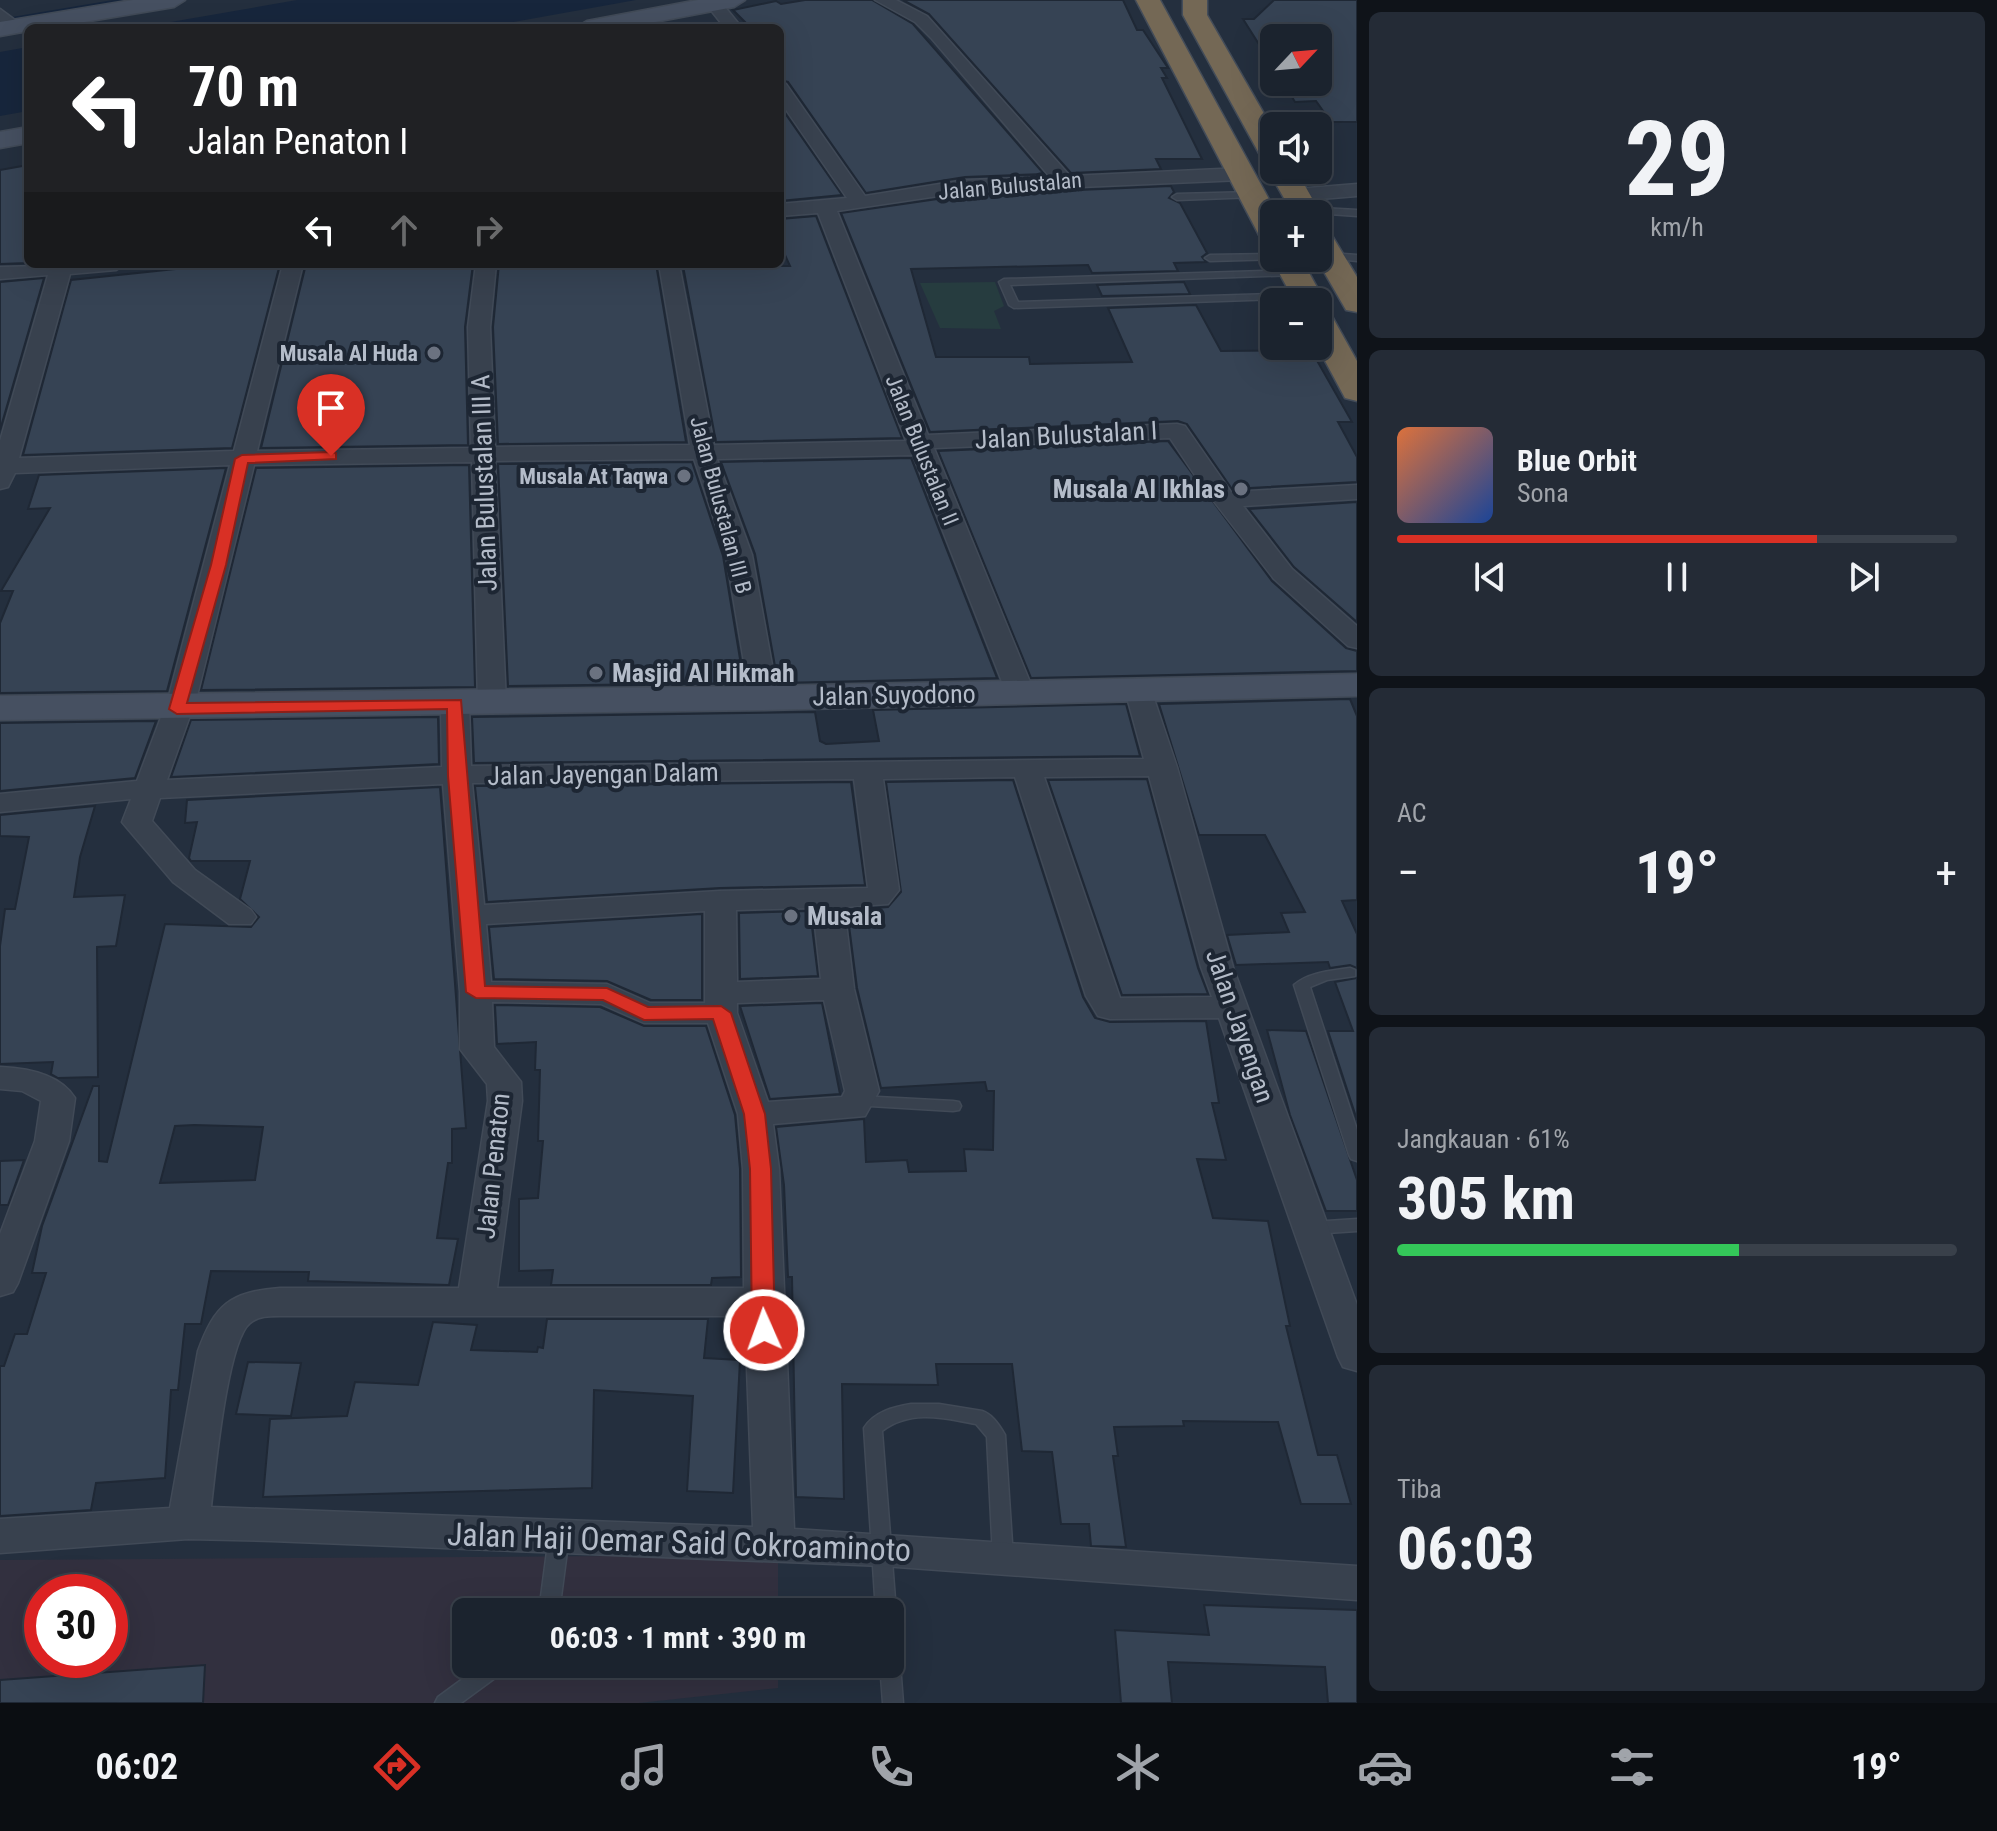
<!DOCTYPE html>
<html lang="id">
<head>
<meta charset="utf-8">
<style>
  :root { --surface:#1b232e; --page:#242b36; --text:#f1f3f6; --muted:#a0a4aa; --line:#39404a; --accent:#d93025 }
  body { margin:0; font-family:"Roboto Condensed",sans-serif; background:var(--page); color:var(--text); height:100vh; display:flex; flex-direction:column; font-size:30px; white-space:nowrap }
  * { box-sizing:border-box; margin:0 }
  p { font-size:26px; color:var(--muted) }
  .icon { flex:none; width:44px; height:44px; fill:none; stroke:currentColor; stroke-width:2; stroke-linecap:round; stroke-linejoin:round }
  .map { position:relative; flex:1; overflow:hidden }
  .drawer { display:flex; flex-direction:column; gap:12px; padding:12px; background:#0f1319; width:640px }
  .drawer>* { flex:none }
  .top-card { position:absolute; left:24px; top:24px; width:760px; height:244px; border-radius:12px; box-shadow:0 8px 32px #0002,0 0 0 2px var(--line); background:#202124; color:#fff; overflow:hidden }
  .needle { width:52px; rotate:64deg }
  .controls { position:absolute; left:1260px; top:24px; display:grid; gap:16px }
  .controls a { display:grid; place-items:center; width:72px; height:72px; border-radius:12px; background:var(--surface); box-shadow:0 8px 32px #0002,0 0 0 2px var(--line); font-size:40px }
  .speed { position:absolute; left:24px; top:1574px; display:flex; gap:16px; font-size:40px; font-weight:700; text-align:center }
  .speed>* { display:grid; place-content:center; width:104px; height:104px; border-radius:50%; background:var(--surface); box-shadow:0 8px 32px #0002,0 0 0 2px var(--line); line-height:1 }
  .speed .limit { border:12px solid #d22; background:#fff; color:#111 }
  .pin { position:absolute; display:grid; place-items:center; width:68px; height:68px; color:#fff; margin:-82px -34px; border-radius:50% 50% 50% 0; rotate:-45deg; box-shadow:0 0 8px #0007 }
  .pin .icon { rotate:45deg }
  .me { position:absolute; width:88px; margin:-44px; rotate:358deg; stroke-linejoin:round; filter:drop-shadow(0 0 6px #0008) }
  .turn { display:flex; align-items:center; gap:28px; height:168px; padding:0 32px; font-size:36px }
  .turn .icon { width:104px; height:104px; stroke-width:2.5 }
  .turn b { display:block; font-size:56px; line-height:68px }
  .lanes { display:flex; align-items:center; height:76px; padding:0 32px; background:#0003; justify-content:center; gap:40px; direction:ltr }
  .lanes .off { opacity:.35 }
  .big { font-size:60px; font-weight:700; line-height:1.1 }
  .drawer .tile { flex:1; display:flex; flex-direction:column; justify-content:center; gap:12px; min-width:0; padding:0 28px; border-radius:12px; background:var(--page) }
  .drawer .dial { align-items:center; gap:0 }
  .dial b { font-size:104px; line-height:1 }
  .song { display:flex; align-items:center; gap:24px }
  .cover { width:96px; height:96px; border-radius:12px; background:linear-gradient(135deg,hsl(20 70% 55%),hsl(220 70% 35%)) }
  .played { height:8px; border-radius:4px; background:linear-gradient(90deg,var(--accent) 75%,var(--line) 75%) }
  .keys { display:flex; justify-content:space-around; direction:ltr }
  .heat { display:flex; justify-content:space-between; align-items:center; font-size:44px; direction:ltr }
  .charge { height:12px; border-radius:6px; background:linear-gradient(90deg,#34c759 61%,var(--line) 0) }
  .trip { position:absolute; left:452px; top:1598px; width:452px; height:80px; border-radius:12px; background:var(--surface); box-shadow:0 8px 32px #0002,0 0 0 2px var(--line); font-weight:700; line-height:80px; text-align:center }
  .menu { display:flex; height:128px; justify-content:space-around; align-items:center; background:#0b0e12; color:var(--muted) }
  .menu .icon { width:56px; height:56px }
  .menu .current { color:var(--accent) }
  .menu b { font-size:36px; color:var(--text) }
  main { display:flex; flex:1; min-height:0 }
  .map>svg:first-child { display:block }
  .medical { fill:#32303f; fill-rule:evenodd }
  .green { fill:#263c3f }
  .water { fill:#17263c }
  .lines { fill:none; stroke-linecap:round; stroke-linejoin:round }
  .stream { fill:#17263c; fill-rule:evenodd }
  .building { fill:#364354; stroke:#1f2835; stroke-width:2; fill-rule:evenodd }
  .lane-casing { stroke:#414a57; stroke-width:3 }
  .street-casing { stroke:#414a57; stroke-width:3 }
  .secondary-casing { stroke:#414a57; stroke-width:3 }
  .highway-casing { stroke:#434c59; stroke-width:3 }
  .lane { fill:#38414e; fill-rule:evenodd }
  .street { fill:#38414e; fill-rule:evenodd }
  .secondary { fill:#465061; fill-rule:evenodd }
  .highway { fill:#746855; fill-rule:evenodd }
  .route { fill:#d93025; stroke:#8d1f18; stroke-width:2 }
  .worship-dot { fill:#6b7280; stroke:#1d2633; stroke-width:3 }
  .labels { text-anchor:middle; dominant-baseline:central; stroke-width:8; stroke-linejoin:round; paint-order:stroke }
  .far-street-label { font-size:22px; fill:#b4bcc9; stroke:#1d2633 }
  .far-poi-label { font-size:22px; font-weight:bold; fill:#b4bcc9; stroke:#1d2633; text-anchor:end }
  .street-label { font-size:26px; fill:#b4bcc9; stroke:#1d2633 }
  .poi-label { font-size:26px; font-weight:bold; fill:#b4bcc9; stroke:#1d2633; text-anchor:start }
  .near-street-label { font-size:32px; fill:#b4bcc9; stroke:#1d2633 }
</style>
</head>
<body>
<main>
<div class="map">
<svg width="1357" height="1703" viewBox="0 0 1357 1703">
  <rect width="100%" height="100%" fill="#242f3e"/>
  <path class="medical" d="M778,1555V1612H466V1664H778V1688L639,1703H0V1560ZM42,1592H110V1660H42Z"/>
  <polygon class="green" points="995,282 1004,306 994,311 1001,329 940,328 920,283"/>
  <g class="water">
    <polygon points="297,0 636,0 481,28 136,28"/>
    <polygon points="28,47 28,111 0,116 0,52"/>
  </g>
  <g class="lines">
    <polygon class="stream" points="113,0 127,0 0,23 0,19"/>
  </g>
  <g class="building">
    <polygon points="805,0 872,0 913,24 1044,174 965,177 866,193 788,82 780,80 780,28 751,28 733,10 776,1 781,4"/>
    <polygon points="903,0 1123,0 1137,30 1143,30 1168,68 1161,68 1167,78 1162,78 1202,159 1156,159 1161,169 1071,173 929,14"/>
    <polygon points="1274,0 1357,0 1357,122 1331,122 1316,101 1295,102 1283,82 1318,82 1318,38 1274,38 1274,68 1243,19 1254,19"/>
    <polygon points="780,106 842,195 780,201"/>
    <polygon points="28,165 28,263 0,264 0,170"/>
    <polygon points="1171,186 1174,192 1169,198 1180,203 1207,253 1202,257 1206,262 1174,263 1178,271 1092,273 1088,265 911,269 936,357 1029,357 1030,364 1132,362 1108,308 1196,305 1221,351 1311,350 1352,422 1338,422 1357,457 1357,482 1232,489 1187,424 1178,421 930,432 841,213 965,195"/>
    <polygon points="816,216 902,438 716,442 683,266 790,266 780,244 780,219"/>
    <polygon points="223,264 280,264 232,448 23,455 71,280"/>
    <polygon points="306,264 473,264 465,327 468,445 261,448"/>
    <polygon points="499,264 656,264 686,442 498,444 493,327"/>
    <polygon points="44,278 0,430 0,282"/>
    <polygon points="1184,282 1190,294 1102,296 1097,285"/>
    <polygon points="1168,441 1272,581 1346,648 1357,651 1357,671 1031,678 938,451"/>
    <polygon points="911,458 997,678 778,683 755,554 721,462"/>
    <polygon points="692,462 723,556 744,683 508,686 498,464"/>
    <polygon points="469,465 475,687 201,690 256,468"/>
    <polygon points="226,468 167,691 0,693 0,623 13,591 1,591 50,508 28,509 39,475"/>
    <polygon points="1357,502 1357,622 1294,567 1249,509"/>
    <polygon points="1350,699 1357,716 1357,900 1342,901 1357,934 1357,968 1350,965 1330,968 1328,962 1236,965 1227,935 1289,932 1281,913 1305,912 1265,835 1199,835 1159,704"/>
    <polygon points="1126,704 1140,756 474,763 472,717 815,712 820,741 826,744 879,741 873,710"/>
    <polygon points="438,717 439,764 171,777 191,720"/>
    <polygon points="156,721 135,778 0,791 0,723"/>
    <polygon points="1147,779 1198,968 1208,994 1122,995 1048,780"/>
    <polygon points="1013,780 1083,997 1095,1018 1110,1022 1206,1021 1219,1103 1212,1103 1226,1160 1197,1159 1213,1218 1268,1221 1290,1326 1286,1326 1318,1455 1337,1455 1351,1504 1301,1504 1278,1422 1183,1421 1184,1426 1114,1427 1118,1456 1113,1456 1126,1547 1091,1546 1089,1524 1061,1524 1052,1452 1022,1451 1012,1364 936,1364 938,1385 842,1384 844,1499 796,1497 792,1277 788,1277 784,1185 776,1127 864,1119 866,1162 907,1160 909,1172 966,1171 964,1149 993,1150 994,1091 987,1091 985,1082 881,1088 857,988 847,910 888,907 901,892 886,782"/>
    <polygon points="851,782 865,885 720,888 487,902 475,786"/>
    <path d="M440,787L466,1128L452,1129V1163H448L437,1238L458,1239L449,1285L308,1281L309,1272L211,1271L201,1324H185L178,1390H171L165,1478L96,1483L91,1510L0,1516V1366H4L15,1334H27L46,1273H32L42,1226L93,1086H99V1161L107,1162L165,924L251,927L259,917L240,899L250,861H191L189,858L197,822L185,823L187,800ZM194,1125L263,1127L255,1180L160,1183L175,1126Z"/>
    <polygon points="95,806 80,857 74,897 125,895 116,946 97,947 98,1077 58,1078 51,1074 53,1062 0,1064 0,946 5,909 15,909 29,837 0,836 0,815"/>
    <polygon points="810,911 818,976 740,979 739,913"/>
    <polygon points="702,914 702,1000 651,1000 607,981 494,979 489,927"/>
    <polygon points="1357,978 1357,1120 1328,1031 1353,1031 1335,982"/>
    <polygon points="822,1003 840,1094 770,1099 740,1006"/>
    <polygon points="495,1005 600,1007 644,1026 706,1026 735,1115 740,1169 741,1277 712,1278 711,1285 551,1285 553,1270 519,1271 519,1199 538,1198 543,1141 538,1141 540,1070 535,1070 536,1042 497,1044"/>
    <polygon points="1267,1030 1306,1031 1357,1180 1357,1211 1326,1211 1290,1115"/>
    <polygon points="24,1160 8,1205 0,1205 0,1161"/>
    <polygon points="547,1319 708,1319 704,1358 740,1360 733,1493 687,1491 693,1396 594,1390 592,1488 263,1497 270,1419 347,1416 355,1382 418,1385 433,1322 477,1325 471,1350 537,1352 538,1347 543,1348"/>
    <polygon points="248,1362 301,1363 291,1416 236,1414"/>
    <polygon points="1204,1605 1357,1610 1357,1703 1328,1703 1325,1667 1168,1662 1172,1703 1121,1703 1115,1630 1209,1635"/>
    <polygon points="205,1665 203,1703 0,1703 0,1680"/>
  </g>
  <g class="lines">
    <defs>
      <g id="lane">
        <polygon points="1253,192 1258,195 1256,197 1177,200 1172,197 1177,194"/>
        <polygon points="1304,207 1357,210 1357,216 1301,212 1299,210"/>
        <polygon points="1330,253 1357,255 1357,261 1327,258 1325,256"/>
        <polygon points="1274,254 1274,258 1277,259 1210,261 1205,258 1210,255"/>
        <polygon points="1294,270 1299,273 1297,275 1010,285 1018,302 1307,293 1310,294 1310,298 1014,308 1009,305 999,282 1004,279"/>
        <path d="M1350,968L1355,970V976L1327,980L1310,987L1357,1130V1161L1351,1159L1349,1155L1294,985C1309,972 1331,971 1350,968Z"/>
        <polygon points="859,1096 953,1101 959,1102 961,1106 959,1110 953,1111 853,1105 851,1101 853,1097"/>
        <polygon points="1357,1219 1357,1231 1312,1234 1306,1232 1304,1228 1306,1224 1312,1222"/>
        <path d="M911,1404H939L982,1411C992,1414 1000,1426 1005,1435L1013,1558L1010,1564L1003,1566L996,1564L993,1558L987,1437L976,1424C944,1418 911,1409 882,1431L896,1612L890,1619V1612H876L864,1428C874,1412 893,1407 911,1404Z"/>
        <polygon points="559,1528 566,1531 569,1536 560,1605 556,1612 536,1612 540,1604 549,1536 552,1531"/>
        <polygon points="890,1655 897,1658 900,1664 903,1703 883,1703 880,1664 890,1664"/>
        <polygon points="483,1664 509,1664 506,1670 461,1703 435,1703 438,1697"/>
      </g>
      <g id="street">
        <path d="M875,0H896L927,16L1070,176L1242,168L1252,174L1242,180L965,192L837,211L928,435L1177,424L1185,426L1231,492L1357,485V499L1243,506L1292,569L1357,626V648L1348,646L1274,579L1202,486L1170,438L934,448L1034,692L1030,698H1010L1006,692L913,455L717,459L752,555L778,698L774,704H754L750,698L726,555L694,459L495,461L506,703L502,709H482L478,703L472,462L254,465L197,696L167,780L442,767L441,704L445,698H465L469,704L471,766L1144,759L1125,690L1129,684H1149L1177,767L1233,967L1357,1305V1371L1343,1367L1338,1357L1219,1018L1110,1019L1098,1016L1086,996L1015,777L883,779L899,890L888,904L844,907L854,989L879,1091L865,1116L773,1124L779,1169L794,1529L1357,1566V1600L883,1566L272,1541L188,1539L0,1553V1519L170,1508L198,1351C215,1304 230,1292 280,1288H459L488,1101L487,1084L460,1049V992L443,784L160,798L152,821L195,870L251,910L256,917L251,924H229L173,882L127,828L122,822L131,799L0,812V794L137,781L169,696L230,465L15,473L8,487L0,489V441L48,275L0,279V267L126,264L116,270L70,274L19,458L234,451L283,264H303L257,451L471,448L468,327L476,264H496L490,327L495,447L690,445L659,264H679L714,445L906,441L818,213L780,216V204L847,198L780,101V83L786,84L865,196L965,180L1050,177L932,39L915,22ZM1149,776L1201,967L1212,997L1120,998L1044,777ZM854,779L868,888L720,891L484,905L472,783ZM813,908L821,979L737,982L736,910ZM705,911V1003H650L607,984L491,982L486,924ZM824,1000L845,1091L842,1097L768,1102L737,1013V1003ZM492,1002L601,1004L644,1023H708L738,1114L743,1169L744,1288H497L522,1101L521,1082L494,1047ZM280,1316H745L753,1527L211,1507C215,1474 227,1341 250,1323C258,1316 270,1316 280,1316Z"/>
        <polygon points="708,1 720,1 742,28 725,28 706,4"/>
        <polygon points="0,9 19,23 19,31 7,31 0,23"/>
        <polygon points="1357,184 1357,196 1296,201 1286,195 1296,189"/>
        <path d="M0,1067C27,1068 60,1074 75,1098L69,1141L18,1283L13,1292L0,1296V1234L35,1141L41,1101L22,1091L0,1089Z"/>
      </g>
      <g id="secondary">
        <polygon points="133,0 185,0 174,7 48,28 28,28 28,31 0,36 0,22"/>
        <polygon points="698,0 745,0 734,7 623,28 575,28 587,21"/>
        <polygon points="28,127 28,143 0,148 0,132"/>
        <polygon points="1357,674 1357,696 764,710 0,720 0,696 764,686"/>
      </g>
      <g id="highway">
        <polygon points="1136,0 1160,0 1277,214 1274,214 1274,244 1264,241 1259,235"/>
        <polygon points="1183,0 1207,0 1207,15 1274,131 1274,163 1264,161 1260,155 1183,15"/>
        <polygon points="1272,164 1274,170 1296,170 1321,214 1318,219 1318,214 1293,214 1268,170"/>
        <polygon points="1318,226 1328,229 1357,277 1357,312 1346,310 1316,258"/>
        <polygon points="1274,254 1274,258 1301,258 1325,302 1319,309 1329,311 1357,361 1357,401 1345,398 1317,346 1318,302 1295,302 1271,258"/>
      </g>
    </defs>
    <use href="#lane" class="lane-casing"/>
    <use href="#street" class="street-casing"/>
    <use href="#secondary" class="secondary-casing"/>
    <use href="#highway" class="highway-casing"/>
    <use href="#lane" class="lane"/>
    <use href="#street" class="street"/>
    <use href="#secondary" class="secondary"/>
    <use href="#highway" class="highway"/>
  </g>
  <polygon class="route" points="331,452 336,453 336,459 248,463 226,565 187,703 461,700 485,986 607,988 648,1007 721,1006 731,1013 765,1114 771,1169 775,1330 772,1336 756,1336 752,1330 750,1169 744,1114 713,1019 644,1020 603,1000 476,998 466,992 448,776 447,709 177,714 169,709 211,565 235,459 242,455"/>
  <g class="worship-dot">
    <circle cx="434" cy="353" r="8"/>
    <circle cx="684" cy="476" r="8"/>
    <circle cx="1241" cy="489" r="8"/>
    <circle cx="596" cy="673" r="8"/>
    <circle cx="791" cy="916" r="8"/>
  </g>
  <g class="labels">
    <g class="far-street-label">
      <text transform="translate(1010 186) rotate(-5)">Jalan Bulustalan</text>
      <text transform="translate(922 450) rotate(68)">Jalan Bulustalan II</text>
      <text transform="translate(721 505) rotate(75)">Jalan Bulustalan III B</text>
    </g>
    <g class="far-poi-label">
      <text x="418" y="353">Musala Al Huda</text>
      <text x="668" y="476">Musala At Taqwa</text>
    </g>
    <g class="street-label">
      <text transform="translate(1066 435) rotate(-3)">Jalan Bulustalan I</text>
      <text transform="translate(484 483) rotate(-92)">Jalan Bulustalan III A</text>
      <text transform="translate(894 695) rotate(-1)">Jalan Suyodono</text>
      <text transform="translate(603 774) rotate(-1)">Jalan Jayengan Dalam</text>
      <text transform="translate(1240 1026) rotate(71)">Jalan Jayengan</text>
      <text transform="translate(493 1166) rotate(-84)">Jalan Penaton</text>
    </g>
    <g class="poi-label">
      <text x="1225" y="489" text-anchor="end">Musala Al Ikhlas</text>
      <text x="612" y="673">Masjid Al Hikmah</text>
      <text x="807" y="916">Musala</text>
    </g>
    <g class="near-street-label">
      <text transform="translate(679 1542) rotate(2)">Jalan Haji Oemar Said Cokroaminoto</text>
    </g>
  </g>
</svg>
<div class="controls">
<a><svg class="needle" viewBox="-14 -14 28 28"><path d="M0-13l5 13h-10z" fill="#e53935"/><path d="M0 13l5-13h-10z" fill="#a0a4aa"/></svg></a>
<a><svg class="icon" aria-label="sound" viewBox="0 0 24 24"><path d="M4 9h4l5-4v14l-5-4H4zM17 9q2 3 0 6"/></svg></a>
<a>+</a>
<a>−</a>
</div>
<div class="speed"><div class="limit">30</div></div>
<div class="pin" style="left:331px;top:456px;background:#d93025"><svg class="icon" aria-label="arrive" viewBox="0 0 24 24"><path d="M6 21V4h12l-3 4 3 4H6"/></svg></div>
<svg class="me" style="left:764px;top:1330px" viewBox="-20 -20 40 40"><circle r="17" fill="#d93025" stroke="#fff" stroke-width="3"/><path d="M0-11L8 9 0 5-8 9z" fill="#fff"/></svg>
<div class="trip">06:03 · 1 mnt · 390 m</div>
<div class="top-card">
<div class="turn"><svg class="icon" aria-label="left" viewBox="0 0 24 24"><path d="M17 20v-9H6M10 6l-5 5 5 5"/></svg><div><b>70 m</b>Jalan Penaton I</div></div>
<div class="lanes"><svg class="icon" aria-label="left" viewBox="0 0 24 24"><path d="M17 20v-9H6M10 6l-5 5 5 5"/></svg><svg class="icon off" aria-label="ahead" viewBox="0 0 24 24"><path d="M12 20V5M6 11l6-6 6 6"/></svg><svg class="icon off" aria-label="right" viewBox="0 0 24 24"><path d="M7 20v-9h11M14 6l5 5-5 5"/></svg></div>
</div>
</div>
<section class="drawer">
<div class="tile dial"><b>29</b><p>km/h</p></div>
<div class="tile">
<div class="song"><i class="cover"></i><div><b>Blue Orbit</b><p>Sona</p></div></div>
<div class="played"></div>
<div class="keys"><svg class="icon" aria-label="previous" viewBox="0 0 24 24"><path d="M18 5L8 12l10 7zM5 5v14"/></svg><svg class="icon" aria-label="pause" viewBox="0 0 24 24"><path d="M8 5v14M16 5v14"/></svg><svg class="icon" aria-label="next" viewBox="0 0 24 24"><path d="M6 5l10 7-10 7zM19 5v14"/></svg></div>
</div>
<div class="tile"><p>AC</p>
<div class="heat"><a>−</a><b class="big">19°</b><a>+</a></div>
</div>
<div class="tile"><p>Jangkauan · 61%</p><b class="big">305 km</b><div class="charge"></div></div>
<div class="tile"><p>Tiba</p><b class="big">06:03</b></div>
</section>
</main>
<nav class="menu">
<b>06:02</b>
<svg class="icon current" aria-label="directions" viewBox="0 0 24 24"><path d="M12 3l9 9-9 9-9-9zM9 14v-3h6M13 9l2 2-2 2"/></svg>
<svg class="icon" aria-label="music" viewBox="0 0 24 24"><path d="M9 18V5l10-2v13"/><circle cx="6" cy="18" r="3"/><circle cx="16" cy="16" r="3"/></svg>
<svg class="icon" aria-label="phone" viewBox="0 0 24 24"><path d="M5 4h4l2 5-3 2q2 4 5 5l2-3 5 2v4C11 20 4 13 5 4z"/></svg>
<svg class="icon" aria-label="climate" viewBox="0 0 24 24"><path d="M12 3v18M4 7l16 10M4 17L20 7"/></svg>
<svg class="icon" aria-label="car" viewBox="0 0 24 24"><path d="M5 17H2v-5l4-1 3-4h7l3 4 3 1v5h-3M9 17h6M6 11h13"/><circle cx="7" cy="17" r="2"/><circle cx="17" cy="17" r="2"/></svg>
<svg class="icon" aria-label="filters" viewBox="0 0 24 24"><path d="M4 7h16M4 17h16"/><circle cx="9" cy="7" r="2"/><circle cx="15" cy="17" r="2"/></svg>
<b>19°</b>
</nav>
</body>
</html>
